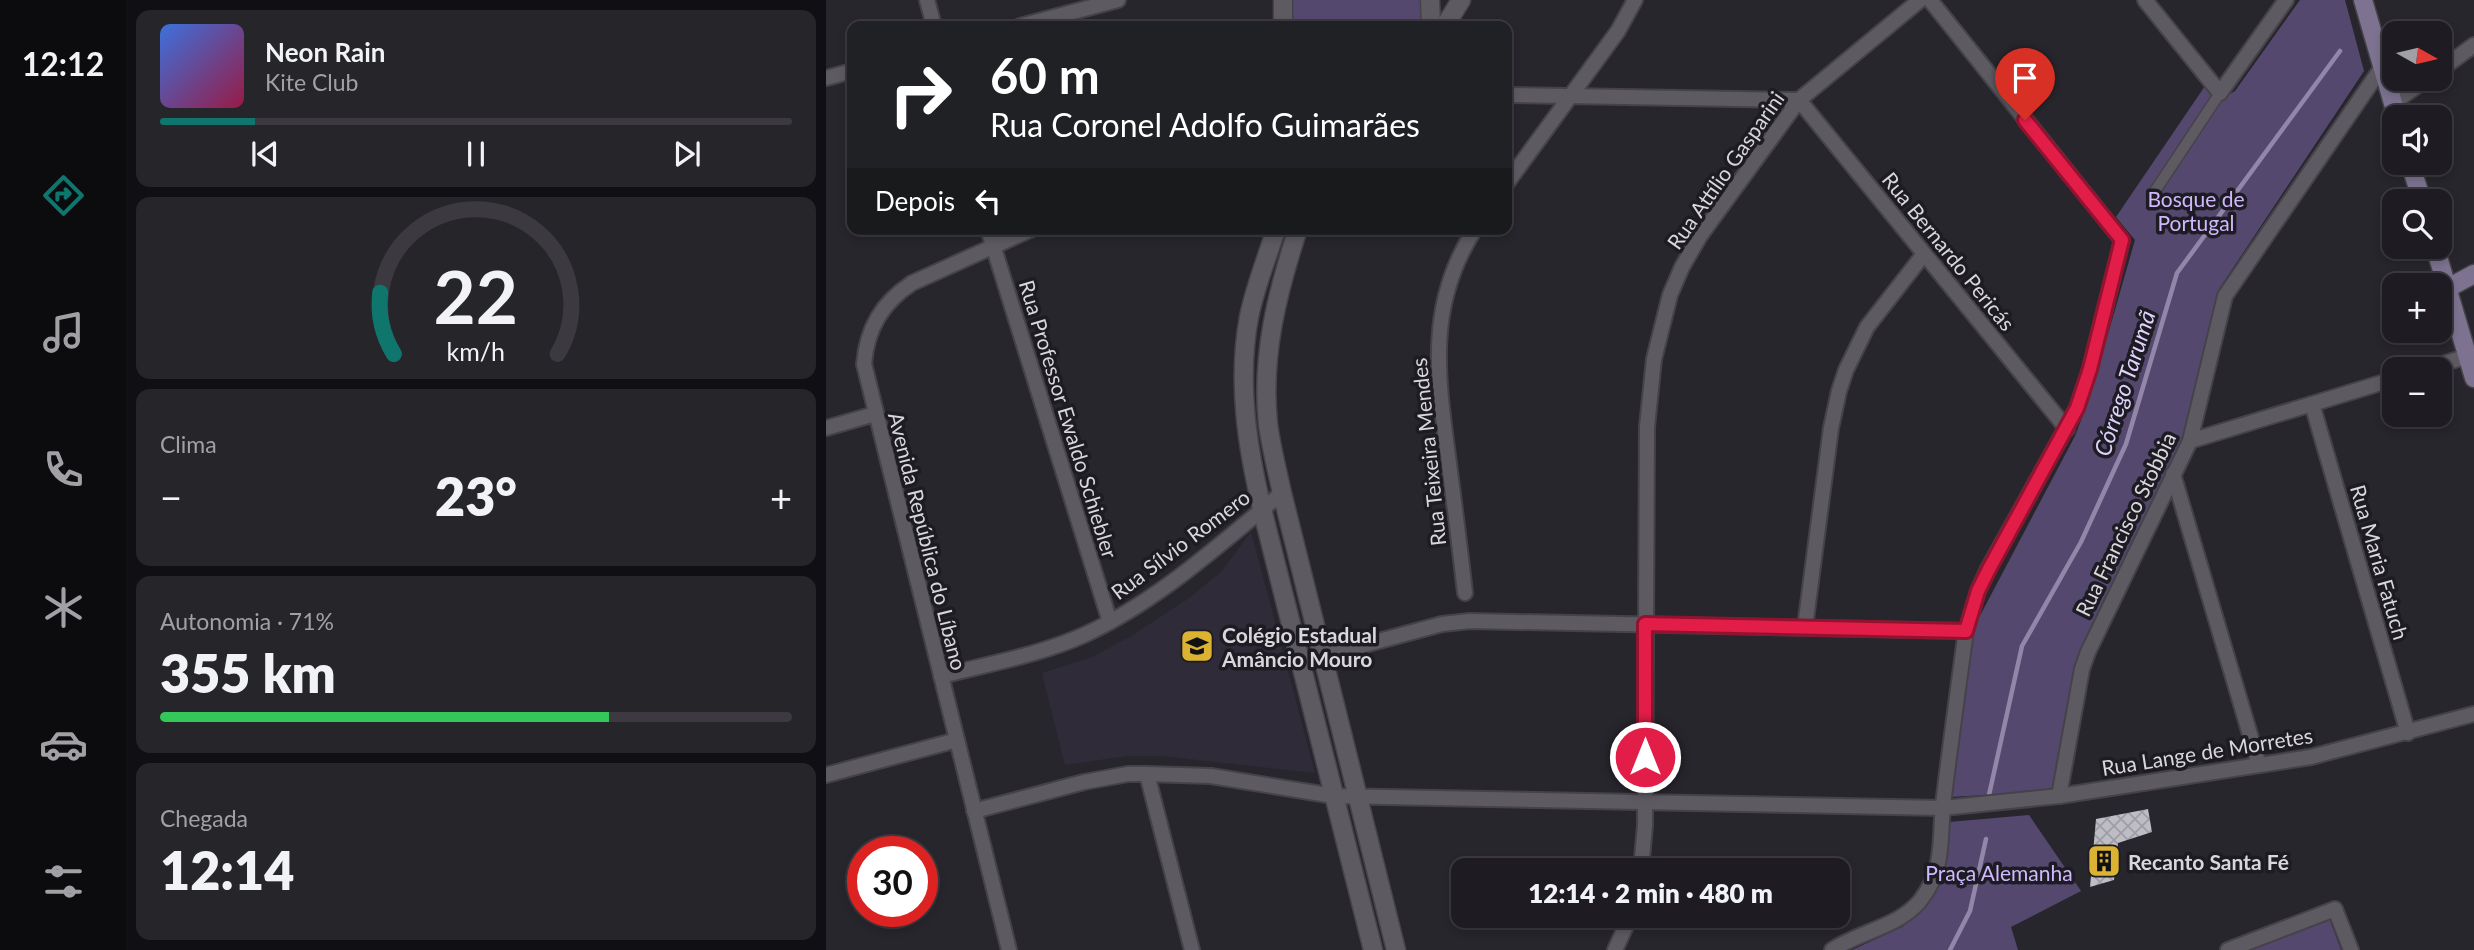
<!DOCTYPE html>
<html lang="pt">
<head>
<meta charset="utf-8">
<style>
  :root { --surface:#1e1c22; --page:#26252a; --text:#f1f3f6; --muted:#a1a1a5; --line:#3c3a40; --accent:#0f766e }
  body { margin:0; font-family:Lato,sans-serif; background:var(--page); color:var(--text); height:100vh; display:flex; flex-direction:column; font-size:26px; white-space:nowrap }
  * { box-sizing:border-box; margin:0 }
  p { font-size:23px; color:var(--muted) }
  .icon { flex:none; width:38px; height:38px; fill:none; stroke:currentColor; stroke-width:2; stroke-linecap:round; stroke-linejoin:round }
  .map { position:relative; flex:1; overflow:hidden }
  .side { display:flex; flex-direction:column; gap:10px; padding:10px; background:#100f13; width:700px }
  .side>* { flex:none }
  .hud { position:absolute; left:21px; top:21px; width:665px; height:214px; border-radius:14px; box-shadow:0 4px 10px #0003,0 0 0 2px var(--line); background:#202124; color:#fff; overflow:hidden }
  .needle { width:46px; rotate:98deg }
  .controls { position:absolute; left:1556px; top:21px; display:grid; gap:14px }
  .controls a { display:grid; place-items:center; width:70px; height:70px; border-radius:14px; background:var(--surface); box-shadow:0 4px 10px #0003,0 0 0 2px var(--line); font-size:35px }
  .speed { position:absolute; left:21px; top:836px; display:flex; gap:14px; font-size:35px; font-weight:700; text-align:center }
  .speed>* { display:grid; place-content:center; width:91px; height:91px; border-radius:50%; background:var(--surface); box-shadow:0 4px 10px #0003,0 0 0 2px var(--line); line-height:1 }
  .speed .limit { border:10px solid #d22; background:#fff; color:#111 }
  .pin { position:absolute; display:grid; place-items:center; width:60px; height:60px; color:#fff; margin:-72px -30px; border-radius:50% 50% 50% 0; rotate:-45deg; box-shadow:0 0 7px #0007 }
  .pin .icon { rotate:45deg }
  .me { position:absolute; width:77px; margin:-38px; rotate:0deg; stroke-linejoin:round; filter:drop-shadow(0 0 5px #0008) }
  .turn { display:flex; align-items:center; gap:24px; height:147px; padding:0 28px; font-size:32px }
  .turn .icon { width:91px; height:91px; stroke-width:2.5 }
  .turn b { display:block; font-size:49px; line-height:60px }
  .then { display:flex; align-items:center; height:66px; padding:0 28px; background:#0003; gap:14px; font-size:26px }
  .big { font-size:52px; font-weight:800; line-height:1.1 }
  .side .card { flex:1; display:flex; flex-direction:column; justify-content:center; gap:10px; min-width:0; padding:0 24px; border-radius:14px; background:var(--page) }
  .side .dial { align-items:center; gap:0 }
  .dial svg { height:182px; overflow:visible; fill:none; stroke:var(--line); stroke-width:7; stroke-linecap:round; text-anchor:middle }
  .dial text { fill:var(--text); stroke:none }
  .song { display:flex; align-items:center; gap:21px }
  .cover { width:84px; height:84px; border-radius:10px; background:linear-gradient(135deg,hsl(220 70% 55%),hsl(340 70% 35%)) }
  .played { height:7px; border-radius:4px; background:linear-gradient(90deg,var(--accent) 15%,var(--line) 15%) }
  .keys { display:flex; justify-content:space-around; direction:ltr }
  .heat { display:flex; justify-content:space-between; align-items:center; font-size:38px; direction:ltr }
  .charge { height:10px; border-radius:5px; background:linear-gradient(90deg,#34c759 71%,var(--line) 0) }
  .trip { position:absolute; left:625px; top:858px; width:399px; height:70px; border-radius:14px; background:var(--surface); box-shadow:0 4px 10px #0003,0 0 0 2px var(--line); font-weight:800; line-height:70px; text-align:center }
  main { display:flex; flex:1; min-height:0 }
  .tabs { display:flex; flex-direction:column; width:126px; justify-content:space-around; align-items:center; background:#0c0b0e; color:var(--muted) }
  .tabs .icon { width:49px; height:49px }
  .tabs .current { color:var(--accent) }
  .tabs b { font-size:32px; color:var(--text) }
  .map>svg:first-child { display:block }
  .built { fill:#2f2b38 }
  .park { fill:#55486f }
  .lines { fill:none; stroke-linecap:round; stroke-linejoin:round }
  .stream { stroke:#9287a8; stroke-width:4.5 }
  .building { fill:url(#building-cross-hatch) }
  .pedestrian-casing { stroke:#454349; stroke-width:13 }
  .minor-casing { stroke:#454349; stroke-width:18 }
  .tertiary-casing { stroke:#454349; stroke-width:21 }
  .secondary-casing { stroke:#454349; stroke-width:21 }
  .pedestrian { stroke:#5d5a62; stroke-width:10 }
  .minor { stroke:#5d5a62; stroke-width:14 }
  .tertiary { stroke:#5d5a62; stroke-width:18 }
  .secondary { stroke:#7d7391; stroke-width:18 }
  .route-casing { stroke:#92132f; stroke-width:18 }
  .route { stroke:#e11d48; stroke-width:12 }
  .labels { text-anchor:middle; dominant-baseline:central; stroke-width:7; stroke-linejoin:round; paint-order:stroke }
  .street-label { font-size:21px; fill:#d9d7dc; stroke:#1e1c23 }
  .park-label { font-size:21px; fill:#cfb8fe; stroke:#1e1c23 }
  .poi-label { font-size:21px; font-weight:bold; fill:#d9d7dc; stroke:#1e1c23; text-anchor:start }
  .water-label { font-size:23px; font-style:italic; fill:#dfd2fd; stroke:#1e1c23 }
</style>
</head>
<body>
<main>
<nav class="tabs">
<b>12:12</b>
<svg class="icon current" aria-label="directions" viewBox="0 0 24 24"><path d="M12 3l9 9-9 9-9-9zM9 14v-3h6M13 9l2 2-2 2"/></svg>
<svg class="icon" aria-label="music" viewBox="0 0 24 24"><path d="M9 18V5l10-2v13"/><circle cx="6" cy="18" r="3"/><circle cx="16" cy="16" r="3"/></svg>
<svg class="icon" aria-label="phone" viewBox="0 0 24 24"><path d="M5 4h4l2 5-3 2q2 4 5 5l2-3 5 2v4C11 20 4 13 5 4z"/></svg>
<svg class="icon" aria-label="climate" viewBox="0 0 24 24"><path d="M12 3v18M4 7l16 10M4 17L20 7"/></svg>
<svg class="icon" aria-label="car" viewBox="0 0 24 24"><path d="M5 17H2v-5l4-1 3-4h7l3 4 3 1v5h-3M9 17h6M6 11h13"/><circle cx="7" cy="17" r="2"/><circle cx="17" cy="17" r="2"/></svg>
<svg class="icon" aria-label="filters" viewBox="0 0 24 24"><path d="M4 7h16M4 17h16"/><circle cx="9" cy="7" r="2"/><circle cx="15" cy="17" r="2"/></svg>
</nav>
<section class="side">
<div class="card">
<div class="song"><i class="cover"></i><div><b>Neon Rain</b><p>Kite Club</p></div></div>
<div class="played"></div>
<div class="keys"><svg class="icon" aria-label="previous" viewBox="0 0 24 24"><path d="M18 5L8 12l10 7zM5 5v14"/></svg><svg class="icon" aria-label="pause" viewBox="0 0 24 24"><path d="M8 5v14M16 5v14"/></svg><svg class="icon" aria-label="next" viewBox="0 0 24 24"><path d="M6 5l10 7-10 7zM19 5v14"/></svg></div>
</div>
<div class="card dial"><svg viewBox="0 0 100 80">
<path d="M14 69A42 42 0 1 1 86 69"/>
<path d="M14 69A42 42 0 0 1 8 42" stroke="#0f766e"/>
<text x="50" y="56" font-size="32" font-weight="700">22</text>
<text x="50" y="72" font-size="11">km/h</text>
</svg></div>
<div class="card"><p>Clima</p>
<div class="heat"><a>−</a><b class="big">23°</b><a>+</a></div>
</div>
<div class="card"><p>Autonomia · 71%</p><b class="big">355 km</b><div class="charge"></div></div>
<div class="card"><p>Chegada</p><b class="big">12:14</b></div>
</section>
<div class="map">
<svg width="1648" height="950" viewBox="0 0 1648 950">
  <defs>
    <pattern id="building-cross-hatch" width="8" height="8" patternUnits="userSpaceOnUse" patternTransform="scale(1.75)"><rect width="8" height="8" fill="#bebcc5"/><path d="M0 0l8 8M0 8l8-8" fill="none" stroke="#9f9da4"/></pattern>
  </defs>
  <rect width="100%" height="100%" fill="#28262d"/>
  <polygon class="built" points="425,532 489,773 336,756 301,756 239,765 216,673 266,657 307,635 363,598 396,571"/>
  <g class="park">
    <polygon points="464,0 596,0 597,26 464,26"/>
    <polygon points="1474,0 1519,0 1538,71 1393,289 1355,445 1251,658 1227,791 1124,797 1147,629 1249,436 1264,397 1309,240 1290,217 1379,86 1387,95 1399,97 1409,91"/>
    <polygon points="1203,815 1255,891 1185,927 1192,950 1026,950 1076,927 1094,912 1111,882 1120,857 1123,822"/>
    <polygon points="1503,918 1515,950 1422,950"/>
  </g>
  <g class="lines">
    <g class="stream">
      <polyline points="1163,795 1196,646 1255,542 1300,444 1351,273 1514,51"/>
      <polyline points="1124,950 1144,911 1160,839"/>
    </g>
  </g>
  <polygon class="building" points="1322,809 1326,832 1292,843 1288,880 1264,887 1270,819"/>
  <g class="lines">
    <defs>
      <polyline id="pedestrian" points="1327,194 1394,93"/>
      <g id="minor">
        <polyline points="101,0 108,26"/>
        <polyline points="1319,0 1394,93 1460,0"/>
        <polyline points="194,26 292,0"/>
        <polyline points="1614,70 1648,45"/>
        <polyline points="0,78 26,71"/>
        <polyline points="681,95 973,100 1241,429"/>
        <polyline points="1567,103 1601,79"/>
        <polyline points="681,183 792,31 809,0"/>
        <polyline points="162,229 284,622"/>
        <polyline points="1600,369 1642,356"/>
        <polyline points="1486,404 1582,733"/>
        <polyline points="0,428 49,414"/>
        <polyline points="1364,441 1568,379"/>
        <polyline points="1347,474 1433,765"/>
        <path d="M639,593C634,548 628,502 622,456C611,374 601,303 649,229"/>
        <polyline points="979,627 1005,428 1013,391 1020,370 1041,327 1098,254"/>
        <polyline points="475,662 616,624 644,621 1140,631"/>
        <path d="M115,676C162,664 213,655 258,635C332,601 394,544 456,493"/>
        <polyline points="321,774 366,950"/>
        <polyline points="0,775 131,740"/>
        <polyline points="1233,796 1256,669 1262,652 1364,441 1399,296 1556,67"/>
        <polyline points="148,811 258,782 302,774 321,774 385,776 508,796 1117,808 1233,796 1485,757 1648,714"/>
        <polyline points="815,870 819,825 821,427 828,359 844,295 856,267 874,236 973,100 1094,0"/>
        <path d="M183,950L38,364C41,328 56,303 86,283L206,229"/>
        <polyline points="789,950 805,915"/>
        <path d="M1006,950C1034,931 1071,928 1094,901C1102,891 1109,877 1112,863C1116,844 1115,824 1117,805C1124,747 1132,689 1140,631L1152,591L1162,569L1251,408L1264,369L1296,240L1104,0"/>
        <polyline points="1402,950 1509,909 1525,950"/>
      </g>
      <g id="tertiary">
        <polyline points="604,0 605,26"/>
        <polyline points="457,26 457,0"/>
        <polyline points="619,26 635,0"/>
        <path d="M450,229C441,258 429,287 423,317C411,381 421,446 436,509L547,950"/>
        <path d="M472,229C451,293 435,356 442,424C445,447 451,470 456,493L570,950"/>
      </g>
      <g id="secondary">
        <polyline points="1537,0 1571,117"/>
        <polyline points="1584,163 1596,201"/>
        <polyline points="1609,247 1648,378"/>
        <polyline points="1622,288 1648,274"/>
      </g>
    </defs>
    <use href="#pedestrian" class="pedestrian-casing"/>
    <use href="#minor" class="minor-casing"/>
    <use href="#tertiary" class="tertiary-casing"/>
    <use href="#secondary" class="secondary-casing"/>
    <use href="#pedestrian" class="pedestrian"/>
    <use href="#minor" class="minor"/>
    <use href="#tertiary" class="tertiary"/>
    <use href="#secondary" class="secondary"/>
  </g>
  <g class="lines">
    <defs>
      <polyline id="route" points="819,757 819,624 1140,631 1152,591 1163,569 1251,408 1264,369 1296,240 1199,120"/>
    </defs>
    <use href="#route" class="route-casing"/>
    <use href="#route" class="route"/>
  </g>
  <defs>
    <symbol id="school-square" viewBox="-11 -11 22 22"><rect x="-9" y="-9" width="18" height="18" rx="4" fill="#dcb233" stroke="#1e1c23"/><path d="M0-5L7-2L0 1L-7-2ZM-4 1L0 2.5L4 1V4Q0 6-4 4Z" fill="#111"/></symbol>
    <symbol id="building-square" viewBox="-11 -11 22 22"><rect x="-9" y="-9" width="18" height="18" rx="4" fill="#dcb233" stroke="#1e1c23"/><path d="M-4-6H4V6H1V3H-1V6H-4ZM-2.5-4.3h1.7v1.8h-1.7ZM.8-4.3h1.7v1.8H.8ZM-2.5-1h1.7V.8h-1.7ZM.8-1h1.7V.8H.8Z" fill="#111"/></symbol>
  </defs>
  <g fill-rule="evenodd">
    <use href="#school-square" x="352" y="627" width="38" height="38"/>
    <use href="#building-square" x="1259" y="842" width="38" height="38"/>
  </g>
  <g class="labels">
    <g class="street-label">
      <text transform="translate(899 170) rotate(-55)">Rua Attílio Gasparini</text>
      <text transform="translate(1123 251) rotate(51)">Rua Bernardo Pericás</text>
      <text transform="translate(243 419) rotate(73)">Rua Professor Ewaldo Schiebler</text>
      <text transform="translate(602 452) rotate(-96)">Rua Teixeira Mendes</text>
      <text transform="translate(1299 524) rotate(-64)">Rua Francisco Stobbia</text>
      <text transform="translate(102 541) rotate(76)">Avenida República do Líbano</text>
      <text transform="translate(354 544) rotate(-37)">Rua Sílvio Romero</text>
      <text transform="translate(1554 562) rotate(74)">Rua Maria Fatuch</text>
      <text transform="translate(1381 751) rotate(-9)">Rua Lange de Morretes</text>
    </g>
    <g class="park-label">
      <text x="1370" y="198">Bosque de<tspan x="1370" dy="24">Portugal</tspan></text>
      <text x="1173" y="872">Praça Alemanha</text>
    </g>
    <g class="poi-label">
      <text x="396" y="634">Colégio Estadual<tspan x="396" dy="24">Amâncio Mouro</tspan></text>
      <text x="1302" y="861">Recanto Santa Fé</text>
    </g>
    <g class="water-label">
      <text transform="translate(1298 383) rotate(-72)">Córrego Tarumã</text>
    </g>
  </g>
</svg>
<div class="controls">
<a><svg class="needle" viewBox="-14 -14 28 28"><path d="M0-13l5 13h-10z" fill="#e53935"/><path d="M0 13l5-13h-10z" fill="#a1a1a5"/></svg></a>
<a><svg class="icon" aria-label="sound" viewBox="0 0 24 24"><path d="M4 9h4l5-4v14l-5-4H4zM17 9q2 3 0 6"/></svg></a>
<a><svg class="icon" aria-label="search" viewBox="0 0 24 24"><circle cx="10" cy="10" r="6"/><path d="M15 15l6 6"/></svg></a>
<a>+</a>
<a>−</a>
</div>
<div class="speed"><div class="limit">30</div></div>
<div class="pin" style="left:1199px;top:120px;background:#d93025"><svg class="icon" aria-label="arrive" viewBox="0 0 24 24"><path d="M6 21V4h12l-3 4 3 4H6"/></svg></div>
<svg class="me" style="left:819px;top:757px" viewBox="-20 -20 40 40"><circle r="17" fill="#e11d48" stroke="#fff" stroke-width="3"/><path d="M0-11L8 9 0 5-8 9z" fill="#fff"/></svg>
<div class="trip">12:14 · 2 min · 480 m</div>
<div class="hud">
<div class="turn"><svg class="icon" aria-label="right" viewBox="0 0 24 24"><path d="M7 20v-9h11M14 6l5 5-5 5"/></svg><div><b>60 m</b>Rua Coronel Adolfo Guimarães</div></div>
<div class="then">Depois<svg class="icon" aria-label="left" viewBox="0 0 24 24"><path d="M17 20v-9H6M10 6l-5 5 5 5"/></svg></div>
</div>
</div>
</main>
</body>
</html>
